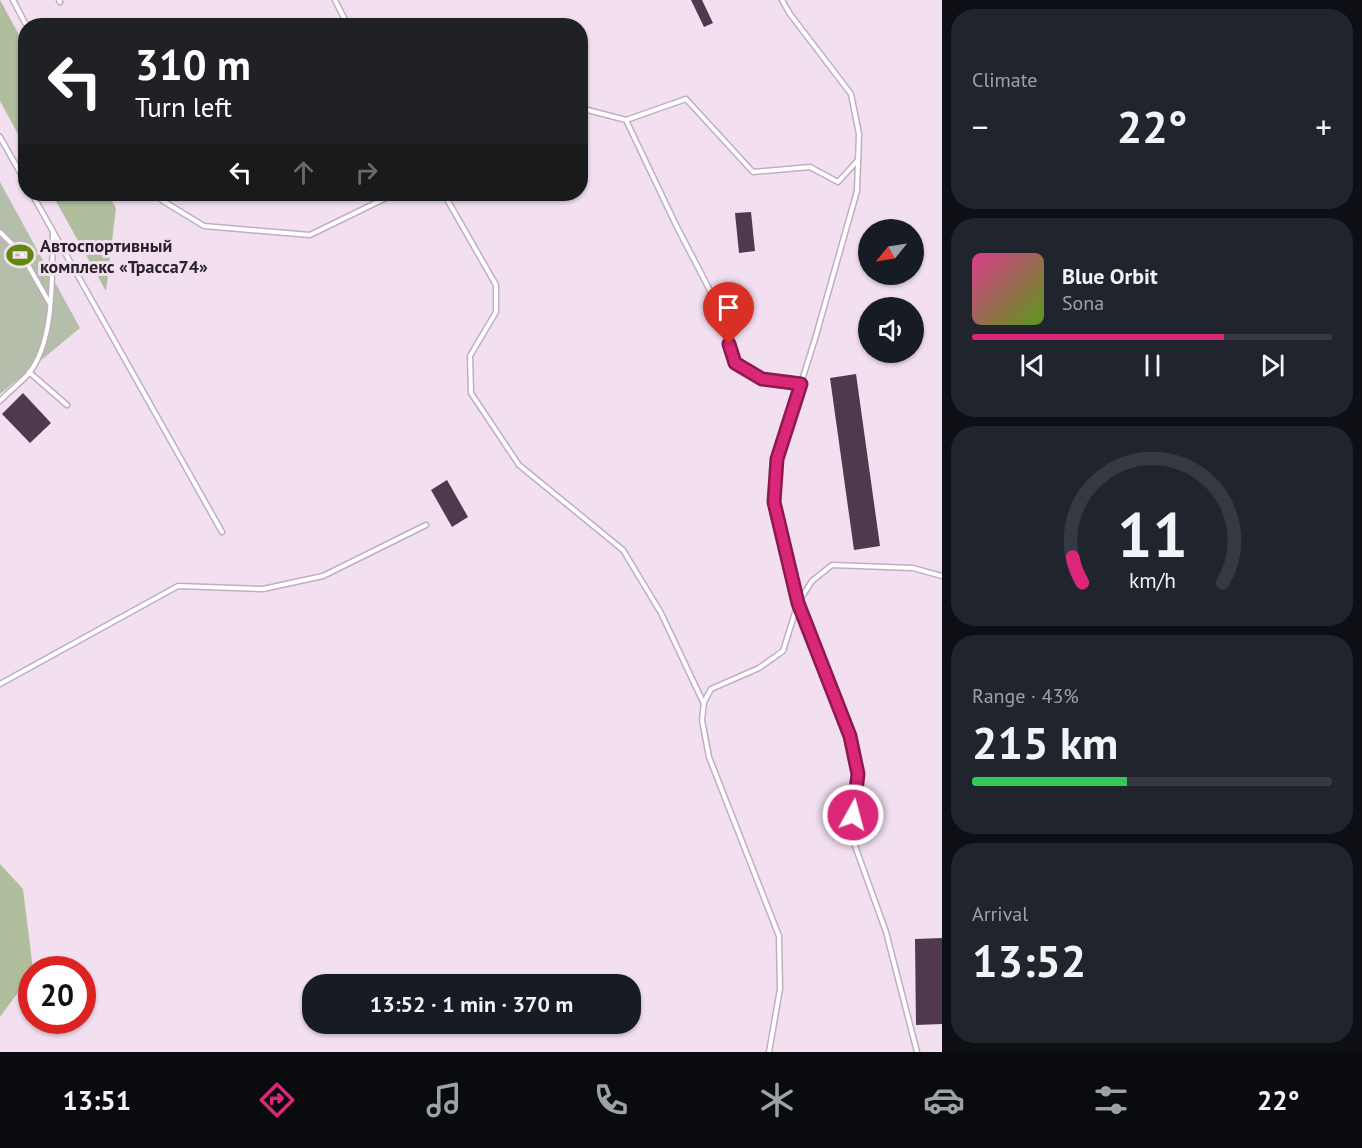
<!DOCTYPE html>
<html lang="en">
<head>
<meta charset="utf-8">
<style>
  :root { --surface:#171b24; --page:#20242c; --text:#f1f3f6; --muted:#9ea1a6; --line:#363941; --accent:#db2777 }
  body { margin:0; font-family:"PT Sans",sans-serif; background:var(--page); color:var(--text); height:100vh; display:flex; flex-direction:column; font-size:22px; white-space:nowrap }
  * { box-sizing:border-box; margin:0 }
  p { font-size:20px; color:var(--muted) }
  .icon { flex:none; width:33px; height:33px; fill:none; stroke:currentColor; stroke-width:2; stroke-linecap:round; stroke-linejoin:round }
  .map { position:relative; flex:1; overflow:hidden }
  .details { display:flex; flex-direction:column; gap:9px; padding:9px; background:#0d0f14; width:420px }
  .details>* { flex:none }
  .top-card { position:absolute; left:18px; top:18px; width:570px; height:183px; border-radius:24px; box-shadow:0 2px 4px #0004; background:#202124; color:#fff; overflow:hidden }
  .needle { width:39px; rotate:240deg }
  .tools { position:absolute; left:858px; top:219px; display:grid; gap:12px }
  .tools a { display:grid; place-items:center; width:66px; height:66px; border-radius:50%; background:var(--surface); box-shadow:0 2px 4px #0004; font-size:30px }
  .speed { position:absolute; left:18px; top:956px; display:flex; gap:12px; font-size:30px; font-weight:700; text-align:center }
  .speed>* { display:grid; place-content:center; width:78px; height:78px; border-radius:50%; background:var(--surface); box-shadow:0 2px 4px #0004; line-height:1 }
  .speed .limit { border:9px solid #d22; background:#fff; color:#111 }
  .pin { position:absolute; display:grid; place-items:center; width:51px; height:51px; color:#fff; margin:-62px -26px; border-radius:50% 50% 50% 0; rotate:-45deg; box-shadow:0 0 6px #0007 }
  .pin .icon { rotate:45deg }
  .me { position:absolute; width:66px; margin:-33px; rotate:7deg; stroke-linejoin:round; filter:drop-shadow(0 0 4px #0008) }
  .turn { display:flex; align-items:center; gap:21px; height:126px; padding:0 18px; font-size:27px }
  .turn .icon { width:78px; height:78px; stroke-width:2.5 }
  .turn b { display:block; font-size:42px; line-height:51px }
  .lanes { display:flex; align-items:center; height:57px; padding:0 18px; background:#0003; justify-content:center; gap:30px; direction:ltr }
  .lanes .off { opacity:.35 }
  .big { font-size:45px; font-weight:700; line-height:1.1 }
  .details .tile { flex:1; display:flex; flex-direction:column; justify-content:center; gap:9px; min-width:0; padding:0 21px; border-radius:24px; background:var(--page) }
  .details .dial { align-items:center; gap:0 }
  .dial svg { height:156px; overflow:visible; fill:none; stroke:var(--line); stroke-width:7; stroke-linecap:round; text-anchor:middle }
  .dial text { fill:var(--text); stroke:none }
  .song { display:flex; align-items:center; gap:18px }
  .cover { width:72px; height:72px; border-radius:9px; background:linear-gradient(135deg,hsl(330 70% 55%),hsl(90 70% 35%)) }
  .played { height:6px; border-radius:3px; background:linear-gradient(90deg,var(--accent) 70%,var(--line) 70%) }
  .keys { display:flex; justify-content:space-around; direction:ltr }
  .heat { display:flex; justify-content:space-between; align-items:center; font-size:33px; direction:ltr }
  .charge { height:9px; border-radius:4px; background:linear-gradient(90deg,#34c759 43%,var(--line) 0) }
  .trip { position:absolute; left:302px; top:974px; width:339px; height:60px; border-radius:24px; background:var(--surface); box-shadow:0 2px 4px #0004; font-weight:700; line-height:60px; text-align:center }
  .tab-bar { display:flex; height:96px; justify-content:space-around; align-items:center; background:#090b0e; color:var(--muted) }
  .tab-bar .icon { width:42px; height:42px }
  .tab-bar .on { color:var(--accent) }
  .tab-bar b { font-size:27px; color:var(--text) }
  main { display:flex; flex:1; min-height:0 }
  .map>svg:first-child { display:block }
  .green { fill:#b5beaa }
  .forest { fill:#b0be9e }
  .building { fill:#50384e }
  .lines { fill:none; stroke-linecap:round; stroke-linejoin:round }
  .service-casing { stroke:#c0afbf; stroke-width:7 }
  .service { stroke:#fff; stroke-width:4 }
  .route-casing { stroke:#8e194d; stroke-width:15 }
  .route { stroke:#db2777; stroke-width:10 }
  .labels { text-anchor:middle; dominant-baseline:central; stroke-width:6; stroke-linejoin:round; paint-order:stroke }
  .poi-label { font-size:18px; font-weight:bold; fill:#2a2329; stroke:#f2e0f1; text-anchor:start }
</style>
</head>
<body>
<main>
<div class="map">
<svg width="942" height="1052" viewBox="0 0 942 1052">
  <rect width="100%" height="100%" fill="#f2e0f1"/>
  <polygon class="green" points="0,182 80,328 0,394"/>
  <g class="forest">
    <polygon points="0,0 25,46 25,147 0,101"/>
    <polygon points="52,194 108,194 116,208 106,291"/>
    <polygon points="0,864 23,889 33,969 31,975 0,1017"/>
  </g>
  <g class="building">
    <polygon points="691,0 702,0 713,23 704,27"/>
    <polygon points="751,212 755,251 739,253 735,213"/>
    <polygon points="856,374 880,546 854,550 830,378"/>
    <polygon points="23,393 51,423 30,443 2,414"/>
    <polygon points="447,480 468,517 452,527 431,490"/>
    <polygon points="942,938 942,1024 916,1025 915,939"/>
  </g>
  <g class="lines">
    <defs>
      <g id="service">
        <polyline points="13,0 25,23 30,26"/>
        <polyline points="59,0 60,2"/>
        <polyline points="335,0 348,26"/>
        <polyline points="782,0 790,14 851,94 859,134 857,191 815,339 777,459 774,502 798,603 850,736 858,774 853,815 854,843 886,932 917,1052"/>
        <polyline points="580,108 626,120 676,225 718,306 735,363 762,379 801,384"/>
        <polyline points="626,120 686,99 753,172 810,167 838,182 858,160"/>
        <polyline points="0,137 26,183"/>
        <polyline points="32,194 222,532"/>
        <polyline points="156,194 163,201 204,226 310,235 394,194"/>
        <polyline points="444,194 496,285 496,312 470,356 471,393 519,465 623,550 661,613 703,702"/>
        <polyline points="0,232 21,253 49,302"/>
        <polyline points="29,372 67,405"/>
        <path d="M0,401C9,391 22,382 30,372C56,336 51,275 53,233"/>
        <polyline points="0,684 178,586 263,589 323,576 426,525"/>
        <polyline points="769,1052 780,989 779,936 709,757 702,720 704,702 711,689 759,668 783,651 798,603 812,581 832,565 913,568 942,576"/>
      </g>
    </defs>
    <use href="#service" class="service-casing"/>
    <use href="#service" class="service"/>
  </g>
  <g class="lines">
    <defs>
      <polyline id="route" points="729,344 735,363 762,379 801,384 777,459 774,502 798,603 850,736 858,774 853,815"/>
    </defs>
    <use href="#route" class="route-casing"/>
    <use href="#route" class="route"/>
  </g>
  <defs>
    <symbol id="stadium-bare" viewBox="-9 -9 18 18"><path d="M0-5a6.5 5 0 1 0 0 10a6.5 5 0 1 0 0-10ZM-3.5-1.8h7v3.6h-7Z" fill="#62880d" stroke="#f2e0f1" stroke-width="2.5" paint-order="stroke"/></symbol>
  </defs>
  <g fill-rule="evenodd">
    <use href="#stadium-bare" x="1" y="236" width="38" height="38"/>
  </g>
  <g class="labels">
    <g class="poi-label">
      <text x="40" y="245">Автоспортивный<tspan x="40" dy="21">комплекс «Трасса74»</tspan></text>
    </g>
  </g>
</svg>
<div class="tools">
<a><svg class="needle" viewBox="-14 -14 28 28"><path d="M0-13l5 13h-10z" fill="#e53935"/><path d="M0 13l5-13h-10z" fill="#9ea1a6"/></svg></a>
<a><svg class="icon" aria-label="sound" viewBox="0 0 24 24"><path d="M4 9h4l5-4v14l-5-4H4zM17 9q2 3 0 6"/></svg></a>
</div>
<div class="speed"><div class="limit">20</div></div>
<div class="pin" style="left:729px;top:344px;background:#d93025"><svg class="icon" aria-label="arrive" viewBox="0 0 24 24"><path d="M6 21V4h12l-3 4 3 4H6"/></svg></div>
<svg class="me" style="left:853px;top:815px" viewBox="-20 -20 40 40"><circle r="17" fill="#db2777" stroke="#fff" stroke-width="3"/><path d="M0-11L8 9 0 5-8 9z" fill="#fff"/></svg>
<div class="trip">13:52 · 1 min · 370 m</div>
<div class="top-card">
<div class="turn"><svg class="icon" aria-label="left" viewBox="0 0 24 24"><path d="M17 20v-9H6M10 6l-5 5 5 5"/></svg><div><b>310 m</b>Turn left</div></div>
<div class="lanes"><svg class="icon" aria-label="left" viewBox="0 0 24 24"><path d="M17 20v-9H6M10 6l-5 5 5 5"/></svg><svg class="icon off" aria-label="ahead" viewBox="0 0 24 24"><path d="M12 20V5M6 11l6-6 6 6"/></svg><svg class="icon off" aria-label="right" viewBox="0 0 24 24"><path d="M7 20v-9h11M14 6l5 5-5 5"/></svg></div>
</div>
</div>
<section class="details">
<div class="tile"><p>Climate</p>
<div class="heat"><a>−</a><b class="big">22°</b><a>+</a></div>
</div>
<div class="tile">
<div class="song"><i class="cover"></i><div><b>Blue Orbit</b><p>Sona</p></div></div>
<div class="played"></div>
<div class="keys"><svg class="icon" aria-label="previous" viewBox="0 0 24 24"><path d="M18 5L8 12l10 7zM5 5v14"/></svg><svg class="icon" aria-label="pause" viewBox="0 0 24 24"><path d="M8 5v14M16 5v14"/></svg><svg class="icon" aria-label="next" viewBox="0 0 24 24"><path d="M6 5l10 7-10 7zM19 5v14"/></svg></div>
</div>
<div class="tile dial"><svg viewBox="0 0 100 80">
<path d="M14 69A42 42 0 1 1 86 69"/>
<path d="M14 69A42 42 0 0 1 9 56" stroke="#db2777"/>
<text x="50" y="56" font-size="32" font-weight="700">11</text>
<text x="50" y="72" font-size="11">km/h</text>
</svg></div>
<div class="tile"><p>Range · 43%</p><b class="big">215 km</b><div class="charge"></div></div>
<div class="tile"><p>Arrival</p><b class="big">13:52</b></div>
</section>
</main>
<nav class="tab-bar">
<b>13:51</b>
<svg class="icon on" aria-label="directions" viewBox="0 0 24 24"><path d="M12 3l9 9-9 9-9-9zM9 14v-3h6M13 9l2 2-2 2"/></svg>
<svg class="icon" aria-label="music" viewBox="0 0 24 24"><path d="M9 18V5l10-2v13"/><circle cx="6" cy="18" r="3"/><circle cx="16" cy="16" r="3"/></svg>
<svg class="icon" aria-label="phone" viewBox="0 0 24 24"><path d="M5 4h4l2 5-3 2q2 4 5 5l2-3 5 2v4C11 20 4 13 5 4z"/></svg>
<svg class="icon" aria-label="climate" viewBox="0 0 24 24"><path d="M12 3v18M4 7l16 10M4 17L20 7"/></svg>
<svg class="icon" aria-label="car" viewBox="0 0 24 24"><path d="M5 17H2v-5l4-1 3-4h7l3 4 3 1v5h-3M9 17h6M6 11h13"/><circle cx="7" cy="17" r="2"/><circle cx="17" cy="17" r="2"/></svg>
<svg class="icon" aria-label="filters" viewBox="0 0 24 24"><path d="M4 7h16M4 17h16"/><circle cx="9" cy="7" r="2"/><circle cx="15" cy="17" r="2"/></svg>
<b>22°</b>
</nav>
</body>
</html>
